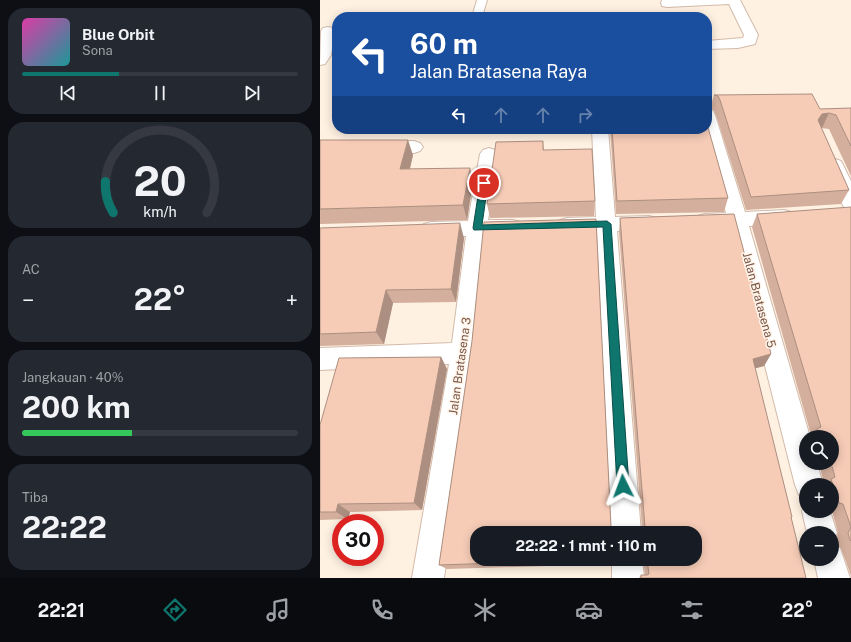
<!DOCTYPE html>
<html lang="id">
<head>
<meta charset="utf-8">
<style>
  :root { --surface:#171b24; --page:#242831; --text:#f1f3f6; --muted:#9ea1a6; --line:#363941; --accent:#0f766e }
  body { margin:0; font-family:"Public Sans",sans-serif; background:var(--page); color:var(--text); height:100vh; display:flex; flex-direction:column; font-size:15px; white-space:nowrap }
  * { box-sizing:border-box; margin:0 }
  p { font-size:13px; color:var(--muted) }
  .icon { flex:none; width:22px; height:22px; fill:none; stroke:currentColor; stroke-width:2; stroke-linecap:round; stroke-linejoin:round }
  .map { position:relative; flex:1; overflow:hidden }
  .sheet { display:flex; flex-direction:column; gap:8px; padding:8px; background:#0d0f14; width:320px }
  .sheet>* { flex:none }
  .guide { position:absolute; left:12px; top:12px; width:380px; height:122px; border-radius:16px; box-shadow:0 2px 10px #0003; background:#1a4fa0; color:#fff; overflow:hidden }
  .fabs { position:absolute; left:479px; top:430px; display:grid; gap:8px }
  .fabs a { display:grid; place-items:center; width:40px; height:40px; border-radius:50%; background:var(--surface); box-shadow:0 2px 10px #0003; font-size:20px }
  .speed { position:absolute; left:12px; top:514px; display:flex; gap:8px; font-size:20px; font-weight:700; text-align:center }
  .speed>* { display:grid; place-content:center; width:52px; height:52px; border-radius:50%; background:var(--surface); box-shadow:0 2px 10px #0003; line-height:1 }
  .speed .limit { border:6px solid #d22; background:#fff; color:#111 }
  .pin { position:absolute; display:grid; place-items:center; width:34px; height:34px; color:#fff; margin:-17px; border:2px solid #fff; border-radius:50%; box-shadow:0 1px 4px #0007 }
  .me { position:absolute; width:44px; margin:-22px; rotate:357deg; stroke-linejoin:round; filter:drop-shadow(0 0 3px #0008) }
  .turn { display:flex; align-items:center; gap:14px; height:84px; padding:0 12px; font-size:18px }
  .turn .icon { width:52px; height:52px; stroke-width:2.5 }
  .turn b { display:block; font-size:28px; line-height:34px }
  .lanes { display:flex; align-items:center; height:38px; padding:0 12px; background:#0003; justify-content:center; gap:20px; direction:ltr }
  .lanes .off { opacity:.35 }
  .big { font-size:30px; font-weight:700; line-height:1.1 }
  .sheet .widget { flex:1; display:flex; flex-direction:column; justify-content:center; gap:6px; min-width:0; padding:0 14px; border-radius:16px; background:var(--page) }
  .sheet .dial { align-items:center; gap:0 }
  .dial svg { height:104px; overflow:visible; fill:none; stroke:var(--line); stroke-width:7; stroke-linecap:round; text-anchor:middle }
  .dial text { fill:var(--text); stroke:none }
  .song { display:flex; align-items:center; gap:12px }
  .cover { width:48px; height:48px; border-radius:6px; background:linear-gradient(135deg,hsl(320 70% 55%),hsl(180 70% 35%)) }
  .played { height:4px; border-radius:2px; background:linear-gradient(90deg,var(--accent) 35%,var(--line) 35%) }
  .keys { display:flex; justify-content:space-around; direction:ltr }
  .heat { display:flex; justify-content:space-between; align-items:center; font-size:22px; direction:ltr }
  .charge { height:6px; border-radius:3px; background:linear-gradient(90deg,#34c759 40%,var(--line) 0) }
  .trip { position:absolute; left:150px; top:526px; width:232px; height:40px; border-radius:16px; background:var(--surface); box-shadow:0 2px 10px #0003; font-weight:700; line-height:40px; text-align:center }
  .dock { display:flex; height:64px; justify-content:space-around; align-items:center; background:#090b0e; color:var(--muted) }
  .dock .icon { width:28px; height:28px }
  .dock .current { color:var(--accent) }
  .dock b { font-size:18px; color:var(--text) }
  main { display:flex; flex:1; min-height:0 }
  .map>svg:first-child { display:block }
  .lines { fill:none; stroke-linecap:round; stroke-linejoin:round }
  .service-casing { stroke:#d3baaa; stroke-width:2 }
  .minor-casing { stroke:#d3baaa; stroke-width:2 }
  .service { fill:#fff; fill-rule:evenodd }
  .minor { fill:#fff; fill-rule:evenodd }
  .wall { fill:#d4af9d }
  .shaded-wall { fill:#ac8f80 }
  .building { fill:#f6ccb7; stroke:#ac8f80 }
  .route { fill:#0f766e; stroke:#0a4d48 }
  .labels { text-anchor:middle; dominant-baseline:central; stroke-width:3; stroke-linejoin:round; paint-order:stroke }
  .street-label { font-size:12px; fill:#795446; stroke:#fff5ea }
</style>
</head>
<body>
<main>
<section class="sheet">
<div class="widget">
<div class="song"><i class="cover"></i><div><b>Blue Orbit</b><p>Sona</p></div></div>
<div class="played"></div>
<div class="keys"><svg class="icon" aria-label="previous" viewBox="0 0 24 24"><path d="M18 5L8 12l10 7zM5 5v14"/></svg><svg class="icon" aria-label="pause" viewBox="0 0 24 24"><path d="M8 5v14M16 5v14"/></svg><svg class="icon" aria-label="next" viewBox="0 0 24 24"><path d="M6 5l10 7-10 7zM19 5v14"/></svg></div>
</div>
<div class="widget dial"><svg viewBox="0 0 100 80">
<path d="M14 69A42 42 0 1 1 86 69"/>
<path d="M14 69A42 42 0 0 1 8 45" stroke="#0f766e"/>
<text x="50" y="56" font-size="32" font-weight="700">20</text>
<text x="50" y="72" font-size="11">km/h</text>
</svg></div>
<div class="widget"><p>AC</p>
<div class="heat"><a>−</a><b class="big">22°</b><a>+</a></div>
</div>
<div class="widget"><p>Jangkauan · 40%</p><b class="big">200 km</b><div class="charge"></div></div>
<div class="widget"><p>Tiba</p><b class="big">22:22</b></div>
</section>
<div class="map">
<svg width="531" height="578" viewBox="0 0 531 578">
  <rect width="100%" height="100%" fill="#fef1e2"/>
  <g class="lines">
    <defs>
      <polygon id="service" points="157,0 167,0 162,17 152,17"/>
      <g id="minor">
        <polygon points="342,0 420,0 438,35 435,44 418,48 387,49 387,41 423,38 424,35 409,4 347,7 342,6 341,3"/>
        <polygon points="8,27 13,28 15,31 11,55 5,64 0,65 1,31 3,28"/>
        <polygon points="387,110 393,111 395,115 425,212 464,210 471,212 474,217 471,222 464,224 429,226 490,437 486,437 486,463 497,463 503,485 486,485 486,498 479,495 475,485 410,227 385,228 378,226 375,221 378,216 385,214 406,213 383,129 387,129"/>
        <polygon points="272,129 288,129 295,217 329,216 336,218 339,223 336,228 329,230 297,231 321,533 291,533 277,232 247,232 240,230 237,225 240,220 247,218 276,217"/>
        <polygon points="94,141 100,143 103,147 100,151 94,153 0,154 0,142"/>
        <polygon points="169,148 175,150 178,154 168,220 193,220 200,222 203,227 200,232 193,234 166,235 155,353 124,578 92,578 129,364 0,370 0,348 132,343 146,236 111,236 104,234 101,229 104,224 111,222 148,221 160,154 163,150"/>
        <polygon points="515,159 521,161 531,181 531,209 524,207 521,202 506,165 509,161"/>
        <polygon points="486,501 486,511 510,511 517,533 512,543 512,533 487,533 482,511"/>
        <polygon points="512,545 520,548 530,578 498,578 494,559 512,559"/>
        <polygon points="292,559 322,559 324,578 292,578"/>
      </g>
    </defs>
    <use href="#service" class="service-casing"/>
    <use href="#minor" class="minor-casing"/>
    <use href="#service" class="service"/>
    <use href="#minor" class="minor"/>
  </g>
  <g class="wall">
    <polygon points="394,95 500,109 531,108 531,176 509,129 501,128 529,190 521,204 426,210 396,115 394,110 390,109"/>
    <polygon points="290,129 387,129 408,198 404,212 296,214"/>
    <polygon points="0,140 93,155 90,169 153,182 147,220 0,224"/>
    <polygon points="223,141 224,150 275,201 274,216 170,218 167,204"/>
    <polygon points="531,207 531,576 521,548 518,546 516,539 518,533 512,511 512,485 503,485 504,484 499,463 512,463 512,437 489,437 491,435 432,227 437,214"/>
    <polygon points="414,214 451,354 444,366 435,368 472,517 471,517 486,578 319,578 321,575 325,575 323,559 375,559 375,533 157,533 157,559 292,559 290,564 127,569 119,565 152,341 164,222 276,219 291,527 292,528 322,528 299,232 300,218"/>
    <polygon points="0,228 144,238 136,302 73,303 64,344 0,346"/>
    <polygon points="121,357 127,369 102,510 30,512 28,519 0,520 0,425"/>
  </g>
  <g class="shaded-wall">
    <polygon points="509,113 502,128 496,129 498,120 502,114"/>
    <polygon points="88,140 93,155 86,184 80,169"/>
    <polygon points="150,168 153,182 147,220 143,205"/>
    <polygon points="140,223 144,238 136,302 131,289"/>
    <polygon points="66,290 73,303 64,344 56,332"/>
    <polygon points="451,354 444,366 426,371 433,359"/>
    <polygon points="121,357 127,369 102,510 94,503"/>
    <polygon points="18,504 30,512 28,519 16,512"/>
  </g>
  <g class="building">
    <polygon points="492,94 500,109 531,108 531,146 516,115 509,113 502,114 498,120 529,190 431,197 400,100 398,96 394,95"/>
    <polygon points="387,96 389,96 389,114 387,115"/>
    <polygon points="387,124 408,198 297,201 292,129 387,129"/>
    <polygon points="0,140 88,140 80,169 150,168 143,205 0,209"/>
    <polygon points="223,141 223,150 272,149 275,201 167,204 176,142"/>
    <polygon points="531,207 531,541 530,540 528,533 531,527 523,504 519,503 511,479 515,477 511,463 512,463 512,437 499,437 497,432 497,429 501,427 437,214"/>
    <polygon points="414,214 451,354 433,359 472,517 471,517 486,578 321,578 321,575 327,575 329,574 327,559 375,559 375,533 157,533 157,559 292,559 119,565 152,341 164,222 276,219 291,527 292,528 324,528 325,527 300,218"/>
    <polygon points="140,223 131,289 66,290 56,332 0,334 0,228"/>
    <polygon points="121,357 94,503 18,504 16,512 0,512 0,425 19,358"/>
  </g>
  <polygon class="route" points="164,180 168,183 162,225 287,221 291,224 309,486 307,490 303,491 299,490 297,486 283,227 154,230 153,228 160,183"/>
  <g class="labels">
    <g class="street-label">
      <text transform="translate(439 300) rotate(75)">Jalan Bratasena 5</text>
      <text transform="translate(140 366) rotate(-82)">Jalan Bratasena 3</text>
    </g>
  </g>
</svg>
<div class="fabs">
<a><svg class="icon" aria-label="search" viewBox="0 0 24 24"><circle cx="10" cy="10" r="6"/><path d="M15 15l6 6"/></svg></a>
<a>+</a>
<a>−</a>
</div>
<div class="speed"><div class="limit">30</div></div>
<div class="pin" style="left:164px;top:183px;background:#d93025"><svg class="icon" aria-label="arrive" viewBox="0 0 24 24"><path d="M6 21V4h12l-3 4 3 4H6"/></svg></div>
<svg class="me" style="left:303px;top:486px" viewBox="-20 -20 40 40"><path d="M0-17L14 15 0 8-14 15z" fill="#0f766e" stroke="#fff" stroke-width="4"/></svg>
<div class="trip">22:22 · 1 mnt · 110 m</div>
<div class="guide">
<div class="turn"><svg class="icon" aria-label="left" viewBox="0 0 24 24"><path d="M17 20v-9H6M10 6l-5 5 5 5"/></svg><div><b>60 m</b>Jalan Bratasena Raya</div></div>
<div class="lanes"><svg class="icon" aria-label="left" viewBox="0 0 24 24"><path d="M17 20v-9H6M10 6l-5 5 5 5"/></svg><svg class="icon off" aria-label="ahead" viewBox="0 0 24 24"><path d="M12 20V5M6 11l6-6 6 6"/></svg><svg class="icon off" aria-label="ahead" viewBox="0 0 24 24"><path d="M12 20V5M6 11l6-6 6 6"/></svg><svg class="icon off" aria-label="right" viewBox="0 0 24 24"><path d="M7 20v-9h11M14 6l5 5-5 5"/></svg></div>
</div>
</div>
</main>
<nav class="dock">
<b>22:21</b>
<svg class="icon current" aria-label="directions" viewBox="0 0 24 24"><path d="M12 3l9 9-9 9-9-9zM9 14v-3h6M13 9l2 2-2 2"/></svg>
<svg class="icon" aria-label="music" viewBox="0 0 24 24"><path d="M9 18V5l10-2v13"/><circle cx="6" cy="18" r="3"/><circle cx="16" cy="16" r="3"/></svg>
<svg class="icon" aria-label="phone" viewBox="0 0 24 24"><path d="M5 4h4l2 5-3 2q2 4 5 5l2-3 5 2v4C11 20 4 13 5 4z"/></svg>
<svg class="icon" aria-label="climate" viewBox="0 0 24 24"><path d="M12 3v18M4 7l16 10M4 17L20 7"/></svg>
<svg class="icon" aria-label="car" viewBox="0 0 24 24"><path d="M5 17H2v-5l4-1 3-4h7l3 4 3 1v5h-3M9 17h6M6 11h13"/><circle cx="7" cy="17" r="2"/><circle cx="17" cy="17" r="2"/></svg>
<svg class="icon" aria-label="filters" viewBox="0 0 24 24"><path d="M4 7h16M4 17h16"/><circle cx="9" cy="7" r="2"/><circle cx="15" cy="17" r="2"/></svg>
<b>22°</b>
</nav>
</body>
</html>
